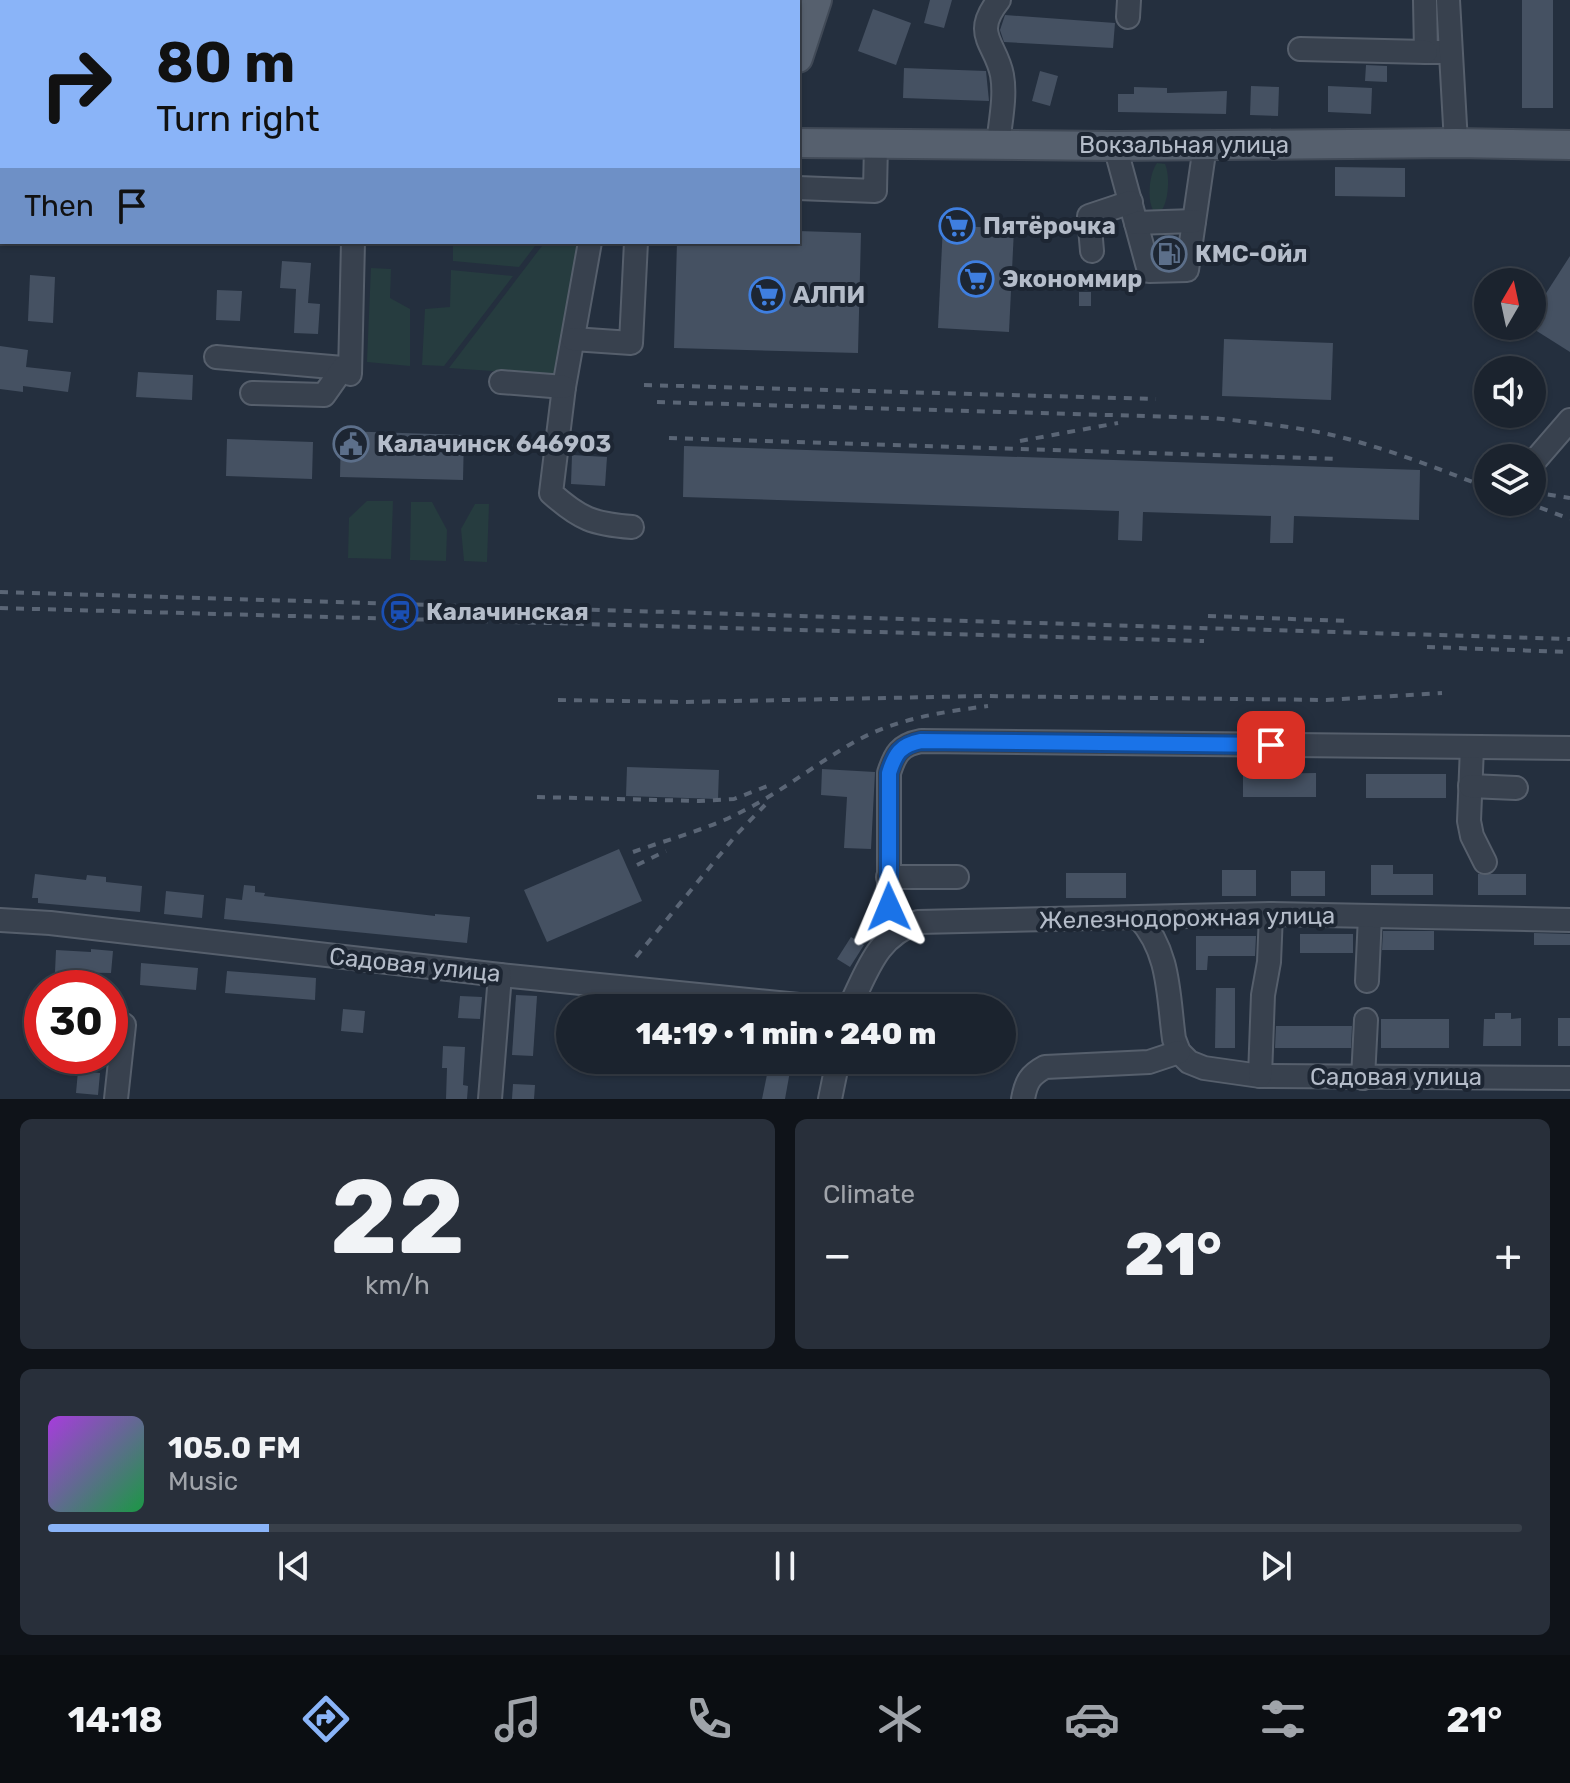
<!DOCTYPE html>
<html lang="en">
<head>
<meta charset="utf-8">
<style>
  :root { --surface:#1b232e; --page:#282f3a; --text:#f1f3f6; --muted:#a0a4aa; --line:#39404a; --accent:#8ab4f8 }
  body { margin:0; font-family:Rubik,sans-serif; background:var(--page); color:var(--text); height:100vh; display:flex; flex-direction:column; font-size:30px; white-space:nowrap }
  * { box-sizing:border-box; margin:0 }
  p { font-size:26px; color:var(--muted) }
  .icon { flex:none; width:44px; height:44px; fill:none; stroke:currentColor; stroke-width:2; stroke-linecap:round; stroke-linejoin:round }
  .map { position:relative; height:1099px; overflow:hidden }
  .panel { display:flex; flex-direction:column; gap:20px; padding:20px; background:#0f1319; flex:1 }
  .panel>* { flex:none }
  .banner { position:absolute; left:0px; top:0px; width:800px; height:244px; box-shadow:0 2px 6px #0004,0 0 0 2px var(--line); background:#8ab4f8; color:#111; overflow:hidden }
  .needle { width:52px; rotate:9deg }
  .buttons { position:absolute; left:1474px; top:268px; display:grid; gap:16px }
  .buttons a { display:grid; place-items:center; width:72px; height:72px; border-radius:50%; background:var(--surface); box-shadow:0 2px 6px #0004,0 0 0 2px var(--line); font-size:40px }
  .speed { position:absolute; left:24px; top:970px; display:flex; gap:16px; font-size:40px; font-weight:700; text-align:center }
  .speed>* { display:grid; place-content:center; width:104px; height:104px; border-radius:50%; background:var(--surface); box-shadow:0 2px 6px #0004,0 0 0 2px var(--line); line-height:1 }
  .speed .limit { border:12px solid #d22; background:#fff; color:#111 }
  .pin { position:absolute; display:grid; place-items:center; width:68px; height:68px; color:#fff; margin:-34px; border-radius:16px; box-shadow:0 4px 12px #0006 }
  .me { position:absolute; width:88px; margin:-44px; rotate:359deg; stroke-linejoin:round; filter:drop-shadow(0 0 6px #0008) }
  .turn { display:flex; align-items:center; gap:28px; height:168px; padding:0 24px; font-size:36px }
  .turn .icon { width:104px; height:104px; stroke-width:2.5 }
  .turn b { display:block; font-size:56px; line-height:68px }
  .then { display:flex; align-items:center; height:76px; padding:0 24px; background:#0003; gap:16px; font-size:30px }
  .big { font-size:60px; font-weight:800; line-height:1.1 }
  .panel .widget { flex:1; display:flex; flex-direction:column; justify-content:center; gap:12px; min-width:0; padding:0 28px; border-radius:12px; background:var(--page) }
  .panel .dial { align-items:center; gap:0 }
  .dial b { font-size:104px; line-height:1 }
  .song { display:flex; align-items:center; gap:24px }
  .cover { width:96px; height:96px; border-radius:12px; background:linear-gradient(135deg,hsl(280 70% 55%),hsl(140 70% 35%)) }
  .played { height:8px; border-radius:4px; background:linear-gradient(90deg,var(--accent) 15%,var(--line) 15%) }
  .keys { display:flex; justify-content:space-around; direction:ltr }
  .heat { display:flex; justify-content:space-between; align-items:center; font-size:44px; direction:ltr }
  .panel .tiles { flex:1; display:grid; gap:20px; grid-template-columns:1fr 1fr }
  .widget:last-child { grid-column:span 2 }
  .trip { position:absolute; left:556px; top:994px; width:460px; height:80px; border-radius:40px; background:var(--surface); box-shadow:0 2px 6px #0004,0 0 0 2px var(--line); font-weight:800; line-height:80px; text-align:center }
  .tabs { display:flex; height:128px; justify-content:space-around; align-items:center; background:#0b0e12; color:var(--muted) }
  .tabs .icon { width:56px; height:56px }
  .tabs .selected { color:var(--accent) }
  .tabs b { font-size:36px; color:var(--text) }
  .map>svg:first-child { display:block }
  .green { fill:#263c3f }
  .building { fill:#455162 }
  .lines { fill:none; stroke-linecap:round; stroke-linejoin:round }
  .minor-casing { stroke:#565f6c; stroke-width:26 }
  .major-casing { stroke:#414a57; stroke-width:32 }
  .minor { stroke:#38414e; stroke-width:22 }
  .major { stroke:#56606e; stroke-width:28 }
  .rail { stroke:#5a6575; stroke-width:4; stroke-dasharray:8 8; stroke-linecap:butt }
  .route-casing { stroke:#114b97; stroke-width:20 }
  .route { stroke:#1a73e8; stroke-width:14 }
  .labels { text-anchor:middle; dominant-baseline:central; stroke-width:8; stroke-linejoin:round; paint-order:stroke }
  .street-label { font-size:24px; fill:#b4bcc9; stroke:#1d2633 }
  .poi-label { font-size:24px; font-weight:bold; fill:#b4bcc9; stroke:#1d2633; text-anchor:start }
</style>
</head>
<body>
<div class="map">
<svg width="1570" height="1099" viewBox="0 0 1570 1099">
  <rect width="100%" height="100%" fill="#242f3e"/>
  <g class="green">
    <path d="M1157,163L1165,164C1170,175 1169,201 1161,211L1153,210C1147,199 1149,174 1157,163Z"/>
    <polygon points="453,242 538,242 519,267 453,261"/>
    <polygon points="545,242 587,242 562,376 449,368"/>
    <polygon points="371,268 391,269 390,298 410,309 410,366 367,362"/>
    <polygon points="451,270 513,276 444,366 422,365 425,309 450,307"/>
    <polygon points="367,501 393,501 391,559 348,558 349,518"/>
    <polygon points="411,502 432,502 447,530 446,561 410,560"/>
    <polygon points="475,504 489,504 487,562 464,561 461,529"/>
  </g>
  <g class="building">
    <polygon points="930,0 952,0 944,28 924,23"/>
    <rect x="1522" y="0" width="31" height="108"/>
    <polygon points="873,9 911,23 896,65 858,51"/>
    <polygon points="1005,15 1115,23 1113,48 1004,42 1000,30"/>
    <polygon points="1366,65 1387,66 1387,82 1365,81"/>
    <polygon points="904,68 986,71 989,101 903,98"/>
    <polygon points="1040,71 1058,76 1050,106 1032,101"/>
    <polygon points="1251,86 1279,87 1278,116 1250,115"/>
    <polygon points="1328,86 1372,88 1371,114 1328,112"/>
    <polygon points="1134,87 1167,88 1167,93 1227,91 1226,114 1118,112 1118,94 1134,94"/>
    <polygon points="1335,167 1405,168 1405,197 1335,196"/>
    <polygon points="943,225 1014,229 1009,332 938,328"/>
    <polygon points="798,231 861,233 858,353 674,348 677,242 798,242"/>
    <polygon points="1157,249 1175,250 1175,256 1160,257"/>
    <polygon points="1570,256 1570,352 1532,328 1532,315"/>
    <polygon points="282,261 311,263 308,303 320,304 318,334 294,333 296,289 280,288"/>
    <polygon points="30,275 55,277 53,323 28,321"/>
    <polygon points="217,290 242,291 240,321 216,320"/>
    <rect x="1079" y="292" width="12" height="14"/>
    <polygon points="1224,339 1333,343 1331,400 1222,396"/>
    <polygon points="0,346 28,350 26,367 71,372 68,392 23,386 23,392 0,389"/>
    <polygon points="138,372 193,375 192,400 136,397"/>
    <polygon points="341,431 464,435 463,480 340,477"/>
    <polygon points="227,439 313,442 312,479 226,476"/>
    <polygon points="684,446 1420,470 1419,520 1294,516 1293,543 1270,543 1271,516 1143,512 1142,541 1118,540 1119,511 683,497"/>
    <polygon points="572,455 607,457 605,486 571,484"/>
    <polygon points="627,767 719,770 718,799 626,796"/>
    <polygon points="822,769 875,772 871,849 844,848 847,797 821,795"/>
    <polygon points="1316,773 1316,797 1243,797 1243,774"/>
    <rect x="1366" y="774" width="80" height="24"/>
    <polygon points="619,849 642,901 547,942 524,890"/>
    <polygon points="1371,865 1393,865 1393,874 1433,874 1433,895 1371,895"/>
    <rect x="1222" y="870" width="34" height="26"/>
    <rect x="1291" y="871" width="34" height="25"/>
    <rect x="1066" y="873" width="60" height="25"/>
    <polygon points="35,874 86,880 87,875 106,877 106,882 142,886 140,912 38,903 38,898 32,898"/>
    <rect x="1478" y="874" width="48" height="21"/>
    <polygon points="244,885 255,886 255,892 265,893 264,896 435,916 435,914 470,917 467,943 224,919 226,898 242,900"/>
    <polygon points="166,891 204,895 202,918 164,914"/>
    <polygon points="1383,931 1434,931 1434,950 1382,950"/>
    <polygon points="1534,933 1570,934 1570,945 1534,945"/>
    <rect x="1300" y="934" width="53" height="19"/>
    <polygon points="1196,936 1256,936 1255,956 1208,956 1207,970 1196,970"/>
    <polygon points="851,937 864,945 850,967 837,959"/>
    <polygon points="91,949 113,951 111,973 55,972 56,950 91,952"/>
    <polygon points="141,963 198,968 196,990 140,985"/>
    <polygon points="227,971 316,978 315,1000 225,993"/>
    <polygon points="1216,988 1235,988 1235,1048 1215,1048"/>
    <polygon points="516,995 537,996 533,1056 512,1055"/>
    <polygon points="460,996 482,997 480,1019 458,1018"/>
    <polygon points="343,1009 365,1011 363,1033 341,1031"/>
    <polygon points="1495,1013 1511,1013 1511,1019 1521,1018 1521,1046 1483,1046 1484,1019 1495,1019"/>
    <rect x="1558" y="1018" width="12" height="28"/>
    <rect x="1381" y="1019" width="68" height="29"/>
    <polygon points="1276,1026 1352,1026 1351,1048 1275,1048"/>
    <polygon points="443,1046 465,1047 463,1085 468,1086 467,1099 446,1099 447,1068 442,1068"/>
    <polygon points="770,1060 792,1060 785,1099 762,1099"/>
    <polygon points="78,1071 100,1073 98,1095 76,1093"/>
    <polygon points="513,1084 535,1085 534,1099 512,1099"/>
  </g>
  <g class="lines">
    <defs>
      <g id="minor">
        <polyline points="297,0 298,2"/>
        <polyline points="1425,0 1426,52 1441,52"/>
        <polyline points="1448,0 1456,143"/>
        <polyline points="46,2 46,0"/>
        <polyline points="131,2 131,0"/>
        <polyline points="184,2 184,0"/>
        <polyline points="428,2 429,0"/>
        <polyline points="628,2 628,0"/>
        <polyline points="696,2 698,0"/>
        <polyline points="1128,17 1129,0"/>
        <polyline points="1300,49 1426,52"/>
        <path d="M998,145C1000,123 1006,97 1002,75C996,43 971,35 999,0"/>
        <polyline points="1115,146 1149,271 1187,270 1205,146"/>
        <polyline points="0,169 2,172"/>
        <polyline points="798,188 875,191 876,143"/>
        <polyline points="1136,223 1194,221"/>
        <path d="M590,242L564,387L551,493C580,519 593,524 632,527"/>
        <polyline points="1092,251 1089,216 1131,202"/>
        <polyline points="573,339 631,343 636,242"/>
        <polyline points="216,357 343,368"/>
        <polyline points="501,382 564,387"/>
        <polyline points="252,393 324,395 343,368 350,374 353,242"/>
        <polyline points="1532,464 1570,420"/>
        <polyline points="1472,747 1469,821 1472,836 1485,862"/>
        <polyline points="1470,786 1516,788"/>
        <polyline points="888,877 957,877"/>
        <path d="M1139,918C1170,952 1168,995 1174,1039L1179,1052L1189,1062L1204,1068L1260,1076L1570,1078"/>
        <polyline points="0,920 50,923 500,975 829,1008"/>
        <path d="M889,937V773C895,754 900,745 921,741L1570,748"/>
        <polyline points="1367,981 1370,916"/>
        <path d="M849,1008C868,970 876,937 918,922L1271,914L1570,920"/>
        <polyline points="1260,1076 1263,995 1269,962 1271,914"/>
        <polyline points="1363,1078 1366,1020"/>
        <polyline points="116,1099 124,1025"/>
        <polyline points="490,1099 500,975"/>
        <polyline points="830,1099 838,1060"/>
        <path d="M1023,1099C1026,1082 1030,1075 1045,1067L1149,1062L1179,1052"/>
      </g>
      <g id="major">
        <polyline points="798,58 817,0"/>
        <polyline points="0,137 2,137"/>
        <polyline points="798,143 1115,146 1456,143 1570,145"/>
      </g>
    </defs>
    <use href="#minor" class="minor-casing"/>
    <use href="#major" class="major-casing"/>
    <use href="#minor" class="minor"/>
    <use href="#major" class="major"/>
    <g class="rail">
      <polyline points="644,385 1156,399"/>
      <path d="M657,402L1213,418C1258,423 1304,427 1348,439C1396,452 1442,470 1488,488"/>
      <polyline points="669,438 1339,459"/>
      <polyline points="1020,441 1118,423"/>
      <polyline points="1532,492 1570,498"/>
      <polyline points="1525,502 1570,519"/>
      <polyline points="0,592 1570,639"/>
      <polyline points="0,608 1204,641"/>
      <polyline points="1208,616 1348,621"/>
      <polyline points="1427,647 1570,652"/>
      <polyline points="558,700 686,702 984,696 1326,700 1442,693"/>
      <polyline points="537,797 699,801 734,799 770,785"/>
      <path d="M633,852C669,839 709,829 743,811C783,791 818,762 858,740C899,718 943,712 988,706"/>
      <polyline points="637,865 666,851"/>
      <polyline points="636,957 737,834 765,805"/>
    </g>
  </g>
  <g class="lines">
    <defs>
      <path id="route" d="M889,907V773C895,754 900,745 921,741L1271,745"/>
    </defs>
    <use href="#route" class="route-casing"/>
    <use href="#route" class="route"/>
  </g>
  <defs>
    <symbol id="supermarket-ring" viewBox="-11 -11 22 22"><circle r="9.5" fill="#1d2633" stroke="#3f7fe0" stroke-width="1.5"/><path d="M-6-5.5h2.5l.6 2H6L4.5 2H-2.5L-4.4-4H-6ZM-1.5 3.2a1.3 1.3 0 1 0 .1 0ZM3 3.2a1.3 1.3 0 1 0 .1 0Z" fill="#3f7fe0"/></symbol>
    <symbol id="fuel-ring" viewBox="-11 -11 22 22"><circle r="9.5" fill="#1d2633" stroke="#5c6f8a" stroke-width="1.5"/><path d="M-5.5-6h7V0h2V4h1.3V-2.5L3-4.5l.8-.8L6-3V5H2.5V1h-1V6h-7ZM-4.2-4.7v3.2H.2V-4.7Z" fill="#5c6f8a"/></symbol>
    <symbol id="civic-ring" viewBox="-11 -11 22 22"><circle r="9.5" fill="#1d2633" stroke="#5c6f8a" stroke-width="1.5"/><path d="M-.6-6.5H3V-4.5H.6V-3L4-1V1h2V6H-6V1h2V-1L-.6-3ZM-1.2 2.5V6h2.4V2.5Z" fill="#5c6f8a"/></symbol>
    <symbol id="station-ring" viewBox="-11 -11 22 22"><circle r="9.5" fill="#1d2633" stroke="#1a4fb4" stroke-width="1.5"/><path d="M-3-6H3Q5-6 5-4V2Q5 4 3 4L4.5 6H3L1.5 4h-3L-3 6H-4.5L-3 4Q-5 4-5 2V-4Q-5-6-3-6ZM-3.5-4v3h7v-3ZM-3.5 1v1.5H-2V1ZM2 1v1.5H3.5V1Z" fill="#1a4fb4"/></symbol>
  </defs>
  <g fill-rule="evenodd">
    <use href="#supermarket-ring" x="937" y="206" width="40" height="40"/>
    <use href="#fuel-ring" x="1149" y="234" width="40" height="40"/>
    <use href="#supermarket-ring" x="956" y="259" width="40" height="40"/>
    <use href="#supermarket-ring" x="747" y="275" width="40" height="40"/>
    <use href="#civic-ring" x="331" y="424" width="40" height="40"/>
    <use href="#station-ring" x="380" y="592" width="40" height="40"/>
  </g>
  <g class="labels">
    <g class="street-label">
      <text x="1184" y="145">Вокзальная улица</text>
      <text transform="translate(1187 918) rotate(-1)">Железнодорожная улица</text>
      <text transform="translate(415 965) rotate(6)">Садовая улица</text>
      <text x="1396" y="1077">Садовая улица</text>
    </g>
    <g class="poi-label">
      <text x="983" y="226">Пятёрочка</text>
      <text x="1195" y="254">КМС-Ойл</text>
      <text x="1002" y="279">Экономмир</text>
      <text x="793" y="295">АЛПИ</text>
      <text x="377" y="444">Калачинск 646903</text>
      <text x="426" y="612">Калачинская</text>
    </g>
  </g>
</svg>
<div class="buttons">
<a><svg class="needle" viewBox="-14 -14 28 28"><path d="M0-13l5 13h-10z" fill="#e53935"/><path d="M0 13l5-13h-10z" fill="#a0a4aa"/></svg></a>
<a><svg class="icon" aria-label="sound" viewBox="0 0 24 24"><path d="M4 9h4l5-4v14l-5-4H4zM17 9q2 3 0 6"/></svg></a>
<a><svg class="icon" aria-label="layers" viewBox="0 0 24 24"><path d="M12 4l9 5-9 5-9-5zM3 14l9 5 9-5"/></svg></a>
</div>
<div class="speed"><div class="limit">30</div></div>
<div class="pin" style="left:1271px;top:745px;background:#d93025"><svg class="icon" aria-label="arrive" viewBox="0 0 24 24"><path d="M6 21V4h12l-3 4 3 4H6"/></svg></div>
<svg class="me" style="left:889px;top:907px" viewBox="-20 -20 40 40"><path d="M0-17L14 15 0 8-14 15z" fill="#1a73e8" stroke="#fff" stroke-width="4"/></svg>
<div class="trip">14:19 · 1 min · 240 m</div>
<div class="banner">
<div class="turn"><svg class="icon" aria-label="right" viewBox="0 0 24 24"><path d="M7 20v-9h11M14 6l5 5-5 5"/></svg><div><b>80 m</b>Turn right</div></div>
<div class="then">Then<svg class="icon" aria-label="arrive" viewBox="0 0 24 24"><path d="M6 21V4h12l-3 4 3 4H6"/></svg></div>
</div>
</div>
<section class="panel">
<div class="tiles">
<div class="widget dial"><b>22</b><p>km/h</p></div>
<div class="widget"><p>Climate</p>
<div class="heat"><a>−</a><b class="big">21°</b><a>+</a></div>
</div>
<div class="widget">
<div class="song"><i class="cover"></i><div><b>105.0 FM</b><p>Music</p></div></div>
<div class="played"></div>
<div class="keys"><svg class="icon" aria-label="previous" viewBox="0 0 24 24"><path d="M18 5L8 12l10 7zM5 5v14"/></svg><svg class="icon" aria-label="pause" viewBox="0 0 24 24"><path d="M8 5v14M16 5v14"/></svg><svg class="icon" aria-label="next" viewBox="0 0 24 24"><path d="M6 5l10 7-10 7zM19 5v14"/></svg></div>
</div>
</div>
</section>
<nav class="tabs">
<b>14:18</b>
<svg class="icon selected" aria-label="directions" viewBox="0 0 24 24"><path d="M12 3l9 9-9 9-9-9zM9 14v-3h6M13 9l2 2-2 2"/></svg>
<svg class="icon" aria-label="music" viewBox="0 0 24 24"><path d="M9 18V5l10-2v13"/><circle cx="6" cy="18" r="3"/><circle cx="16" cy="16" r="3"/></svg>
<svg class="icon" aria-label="phone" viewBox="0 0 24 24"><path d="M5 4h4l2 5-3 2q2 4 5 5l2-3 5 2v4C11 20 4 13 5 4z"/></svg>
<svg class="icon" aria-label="climate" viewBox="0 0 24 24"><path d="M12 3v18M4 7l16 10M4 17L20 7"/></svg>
<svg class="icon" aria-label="car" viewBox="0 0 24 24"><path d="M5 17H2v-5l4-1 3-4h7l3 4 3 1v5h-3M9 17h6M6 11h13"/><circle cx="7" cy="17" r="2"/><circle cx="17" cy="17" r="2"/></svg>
<svg class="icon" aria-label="filters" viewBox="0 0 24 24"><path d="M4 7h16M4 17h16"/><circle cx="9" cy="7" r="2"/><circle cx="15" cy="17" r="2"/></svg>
<b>21°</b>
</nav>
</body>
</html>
